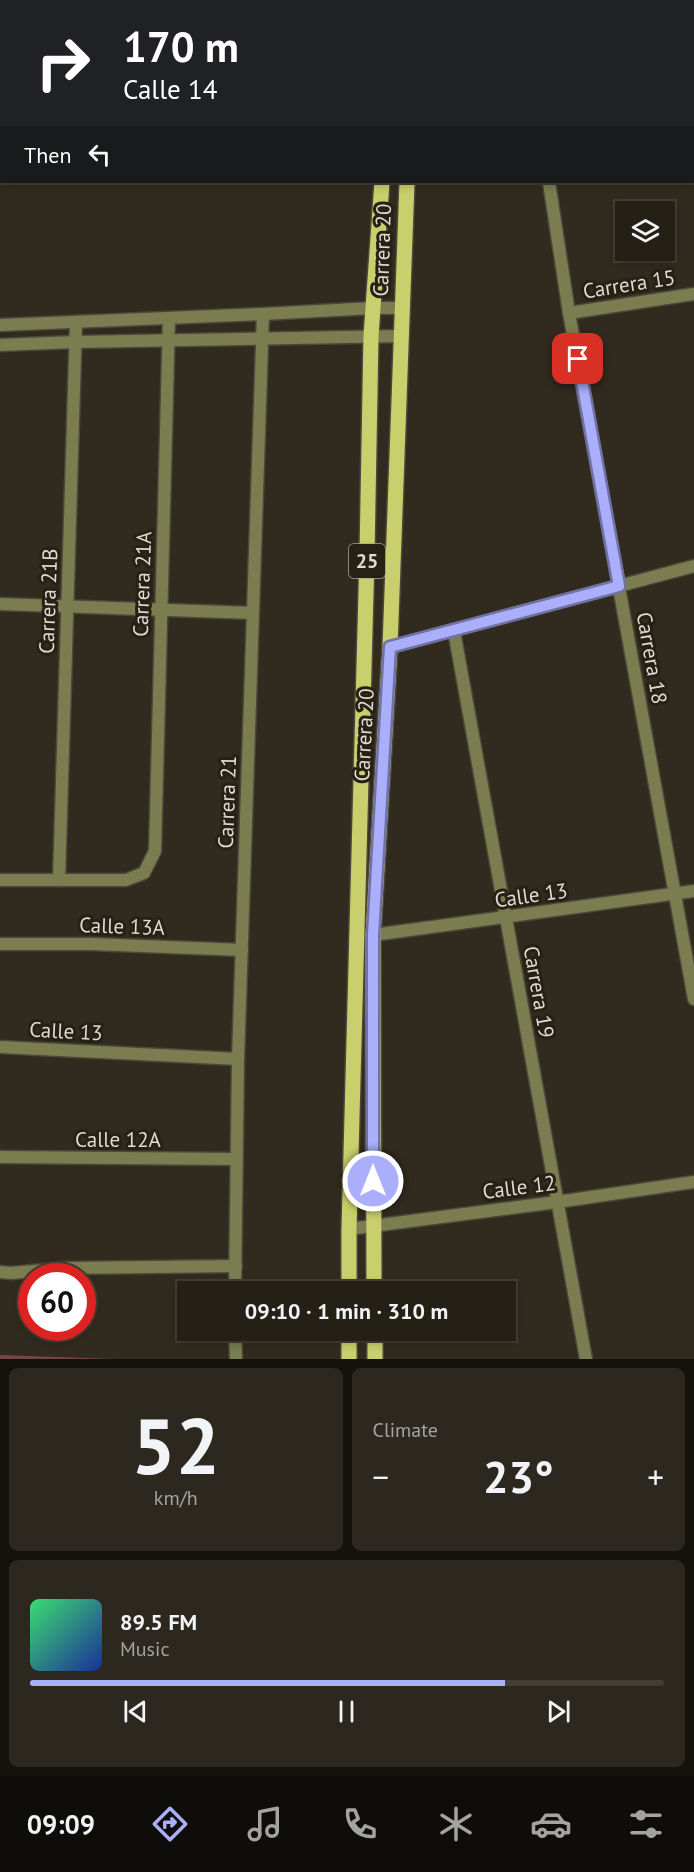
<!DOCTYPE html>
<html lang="en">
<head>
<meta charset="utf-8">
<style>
  :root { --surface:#252016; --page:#2d281f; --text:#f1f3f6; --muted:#a3a3a1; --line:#423e35; --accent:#abaffb }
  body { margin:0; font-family:"PT Sans",sans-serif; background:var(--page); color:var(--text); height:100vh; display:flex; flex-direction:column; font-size:22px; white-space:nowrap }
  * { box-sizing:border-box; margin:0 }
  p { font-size:20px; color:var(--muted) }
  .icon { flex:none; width:33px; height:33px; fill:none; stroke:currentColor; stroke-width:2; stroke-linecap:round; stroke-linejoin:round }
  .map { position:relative; height:1359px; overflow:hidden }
  .panel { display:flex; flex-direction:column; gap:9px; padding:9px; background:#14120c; flex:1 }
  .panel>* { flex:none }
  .guide { position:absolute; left:0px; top:0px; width:694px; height:183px; box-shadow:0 3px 9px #0003,0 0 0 2px var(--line); background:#202124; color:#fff; overflow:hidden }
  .fabs { position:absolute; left:615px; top:201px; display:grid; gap:12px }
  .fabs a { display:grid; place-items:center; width:60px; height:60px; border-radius:0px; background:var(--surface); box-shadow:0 3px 9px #0003,0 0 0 2px var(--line); font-size:30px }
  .speed { position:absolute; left:18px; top:1263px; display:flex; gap:12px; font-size:30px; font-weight:700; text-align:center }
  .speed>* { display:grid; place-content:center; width:78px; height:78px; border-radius:50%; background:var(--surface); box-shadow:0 3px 9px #0003,0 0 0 2px var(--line); line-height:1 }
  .speed .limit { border:9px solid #d22; background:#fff; color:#111 }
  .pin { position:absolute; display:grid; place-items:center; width:51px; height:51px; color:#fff; margin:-26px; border-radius:12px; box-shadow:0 3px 9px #0006 }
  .me { position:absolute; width:66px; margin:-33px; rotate:0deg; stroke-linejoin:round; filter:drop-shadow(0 0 4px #0008) }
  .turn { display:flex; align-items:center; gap:21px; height:126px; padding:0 24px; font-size:27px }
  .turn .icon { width:78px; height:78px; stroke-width:2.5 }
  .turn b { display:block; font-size:42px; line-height:51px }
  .then { display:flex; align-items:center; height:57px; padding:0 24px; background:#0003; gap:12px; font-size:22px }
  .big { font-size:45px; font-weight:700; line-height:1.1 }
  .panel .tile { flex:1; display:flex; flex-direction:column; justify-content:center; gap:9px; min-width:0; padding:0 21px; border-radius:9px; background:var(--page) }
  .panel .dial { align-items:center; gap:0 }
  .dial b { font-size:78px; line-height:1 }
  .song { display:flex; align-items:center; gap:18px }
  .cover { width:72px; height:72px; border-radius:9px; background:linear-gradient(135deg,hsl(140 70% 55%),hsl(230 70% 35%)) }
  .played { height:6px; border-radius:3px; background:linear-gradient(90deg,var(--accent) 75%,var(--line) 75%) }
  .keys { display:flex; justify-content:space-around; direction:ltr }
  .heat { display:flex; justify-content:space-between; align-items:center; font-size:33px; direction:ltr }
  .panel .tiles { flex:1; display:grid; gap:9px; grid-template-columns:1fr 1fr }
  .tile:last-child { grid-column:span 2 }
  .trip { position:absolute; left:177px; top:1281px; width:339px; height:60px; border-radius:0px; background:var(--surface); box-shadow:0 3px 9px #0003,0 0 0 2px var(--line); font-weight:700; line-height:60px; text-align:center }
  .tab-bar { display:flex; height:96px; justify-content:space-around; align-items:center; background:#0f0d09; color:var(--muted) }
  .tab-bar .icon { width:42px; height:42px }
  .tab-bar .current { color:var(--accent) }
  .tab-bar b { font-size:27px; color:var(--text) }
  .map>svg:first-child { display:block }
  .green { fill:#744547 }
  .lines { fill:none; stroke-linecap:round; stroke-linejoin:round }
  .minor-casing { stroke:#4d463b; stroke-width:15 }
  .primary-casing { stroke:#4d463b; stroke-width:18 }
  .minor { stroke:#797d4f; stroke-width:12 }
  .primary { stroke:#c9cf6c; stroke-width:15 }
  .route-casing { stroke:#6f72a3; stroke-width:15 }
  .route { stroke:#abaffb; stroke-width:10 }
  .labels { text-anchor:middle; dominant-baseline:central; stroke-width:6; stroke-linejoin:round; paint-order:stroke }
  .shield { fill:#272014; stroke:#a8a299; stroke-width:1.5 }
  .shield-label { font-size:20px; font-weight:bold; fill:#dfdad2 }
  .street-label { font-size:21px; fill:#dfdad2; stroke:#272014 }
</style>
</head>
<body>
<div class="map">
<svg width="694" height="1359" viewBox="0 0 694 1359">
  <rect width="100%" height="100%" fill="#312a1e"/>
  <polygon class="green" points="0,1355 115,1359 0,1359"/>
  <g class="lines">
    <defs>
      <g id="minor">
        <polyline points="108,0 130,0"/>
        <polyline points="678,0 678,2"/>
        <polyline points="693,155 694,162"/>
        <polyline points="549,182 569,313 694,999"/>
        <polyline points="569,313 694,294"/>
        <polyline points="0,325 263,314 373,308 401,308"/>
        <polyline points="0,345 75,342 401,336"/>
        <polyline points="0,604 253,613"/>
        <polyline points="454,631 586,1359"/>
        <polyline points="390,647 694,566"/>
        <polyline points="0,880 126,880 144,873 155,851 169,319"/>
        <polyline points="59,880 76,323"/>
        <polyline points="373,935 694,891"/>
        <polyline points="0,944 92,944 242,950"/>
        <polyline points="0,1047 238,1059"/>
        <polyline points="0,1157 236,1159"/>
        <polyline points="349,1229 557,1202 694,1182"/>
        <polyline points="0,1272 11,1273 68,1268 236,1266"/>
        <polyline points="235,1292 238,1059 263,314"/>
        <polyline points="235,1330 236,1359"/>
      </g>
      <g id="primary">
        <polyline points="406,2 406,0"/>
        <polyline points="430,2 430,0"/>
        <polyline points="349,1292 349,1229 367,555 371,336 382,182"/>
        <polyline points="374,1292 373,935 390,647 407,182"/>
        <polyline points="349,1330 349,1359"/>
        <polyline points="375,1330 375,1359"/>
      </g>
    </defs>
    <use href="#minor" class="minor-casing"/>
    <use href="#primary" class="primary-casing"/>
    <use href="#minor" class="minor"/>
    <use href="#primary" class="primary"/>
  </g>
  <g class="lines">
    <defs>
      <polyline id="route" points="373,1181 373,935 390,647 619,586 578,359"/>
    </defs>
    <use href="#route" class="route-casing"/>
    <use href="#route" class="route"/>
  </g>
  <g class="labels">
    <rect class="shield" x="349" y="544" width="36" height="34" rx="4.5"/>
    <g class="shield-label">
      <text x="367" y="561">25</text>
    </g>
    <g class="street-label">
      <text transform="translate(382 250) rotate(-88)">Carrera 20</text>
      <text transform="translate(629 284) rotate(-9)">Carrera 15</text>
      <text transform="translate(142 584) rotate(-88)">Carrera 21A</text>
      <text transform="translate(48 601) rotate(-88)">Carrera 21B</text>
      <text transform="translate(652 658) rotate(80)">Carrera 18</text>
      <text transform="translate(364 735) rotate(-87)">Carrera 20</text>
      <text transform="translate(227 802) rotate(-88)">Carrera 21</text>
      <text transform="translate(531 895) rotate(-8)">Calle 13</text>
      <text transform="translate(122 926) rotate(2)">Calle 13A</text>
      <text transform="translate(539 992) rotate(80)">Carrera 19</text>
      <text transform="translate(66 1031) rotate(3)">Calle 13</text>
      <text x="118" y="1139">Calle 12A</text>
      <text transform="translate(519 1187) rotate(-7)">Calle 12</text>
    </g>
  </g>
</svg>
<div class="fabs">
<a><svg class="icon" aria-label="layers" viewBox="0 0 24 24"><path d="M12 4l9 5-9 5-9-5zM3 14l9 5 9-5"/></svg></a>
</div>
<div class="speed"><div class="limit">60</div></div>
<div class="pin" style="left:578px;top:359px;background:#d93025"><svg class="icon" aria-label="arrive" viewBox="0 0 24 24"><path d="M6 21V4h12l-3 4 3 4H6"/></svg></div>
<svg class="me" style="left:373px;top:1181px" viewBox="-20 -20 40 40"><circle r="17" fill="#abaffb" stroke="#fff" stroke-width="3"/><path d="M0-11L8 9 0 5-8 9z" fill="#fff"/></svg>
<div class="trip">09:10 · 1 min · 310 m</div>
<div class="guide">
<div class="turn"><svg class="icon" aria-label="right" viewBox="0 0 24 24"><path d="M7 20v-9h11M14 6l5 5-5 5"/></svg><div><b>170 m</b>Calle 14</div></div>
<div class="then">Then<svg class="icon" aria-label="left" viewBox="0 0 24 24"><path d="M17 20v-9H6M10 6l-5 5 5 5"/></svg></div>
</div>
</div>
<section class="panel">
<div class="tiles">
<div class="tile dial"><b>52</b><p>km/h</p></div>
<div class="tile"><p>Climate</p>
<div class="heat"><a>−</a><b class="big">23°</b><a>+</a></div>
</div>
<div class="tile">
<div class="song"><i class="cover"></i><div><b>89.5 FM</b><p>Music</p></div></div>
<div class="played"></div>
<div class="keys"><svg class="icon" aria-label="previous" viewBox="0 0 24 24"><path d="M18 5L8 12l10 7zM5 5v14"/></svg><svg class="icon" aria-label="pause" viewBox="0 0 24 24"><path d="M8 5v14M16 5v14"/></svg><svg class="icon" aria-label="next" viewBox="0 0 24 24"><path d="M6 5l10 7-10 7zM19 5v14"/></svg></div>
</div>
</div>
</section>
<nav class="tab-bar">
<b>09:09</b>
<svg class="icon current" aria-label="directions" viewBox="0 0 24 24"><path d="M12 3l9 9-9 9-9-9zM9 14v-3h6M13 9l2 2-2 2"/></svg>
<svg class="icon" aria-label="music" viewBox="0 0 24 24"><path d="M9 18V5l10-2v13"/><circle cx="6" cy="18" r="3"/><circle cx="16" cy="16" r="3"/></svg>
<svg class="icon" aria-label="phone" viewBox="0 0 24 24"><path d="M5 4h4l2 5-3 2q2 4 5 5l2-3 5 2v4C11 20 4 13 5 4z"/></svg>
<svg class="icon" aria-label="climate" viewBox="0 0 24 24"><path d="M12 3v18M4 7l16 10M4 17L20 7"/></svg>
<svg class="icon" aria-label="car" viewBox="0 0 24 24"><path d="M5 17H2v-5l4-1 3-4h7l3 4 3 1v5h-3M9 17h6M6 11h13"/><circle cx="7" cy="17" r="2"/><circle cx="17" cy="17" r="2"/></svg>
<svg class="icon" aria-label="filters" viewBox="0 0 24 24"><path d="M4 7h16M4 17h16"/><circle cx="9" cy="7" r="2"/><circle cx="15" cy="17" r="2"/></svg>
</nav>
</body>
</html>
